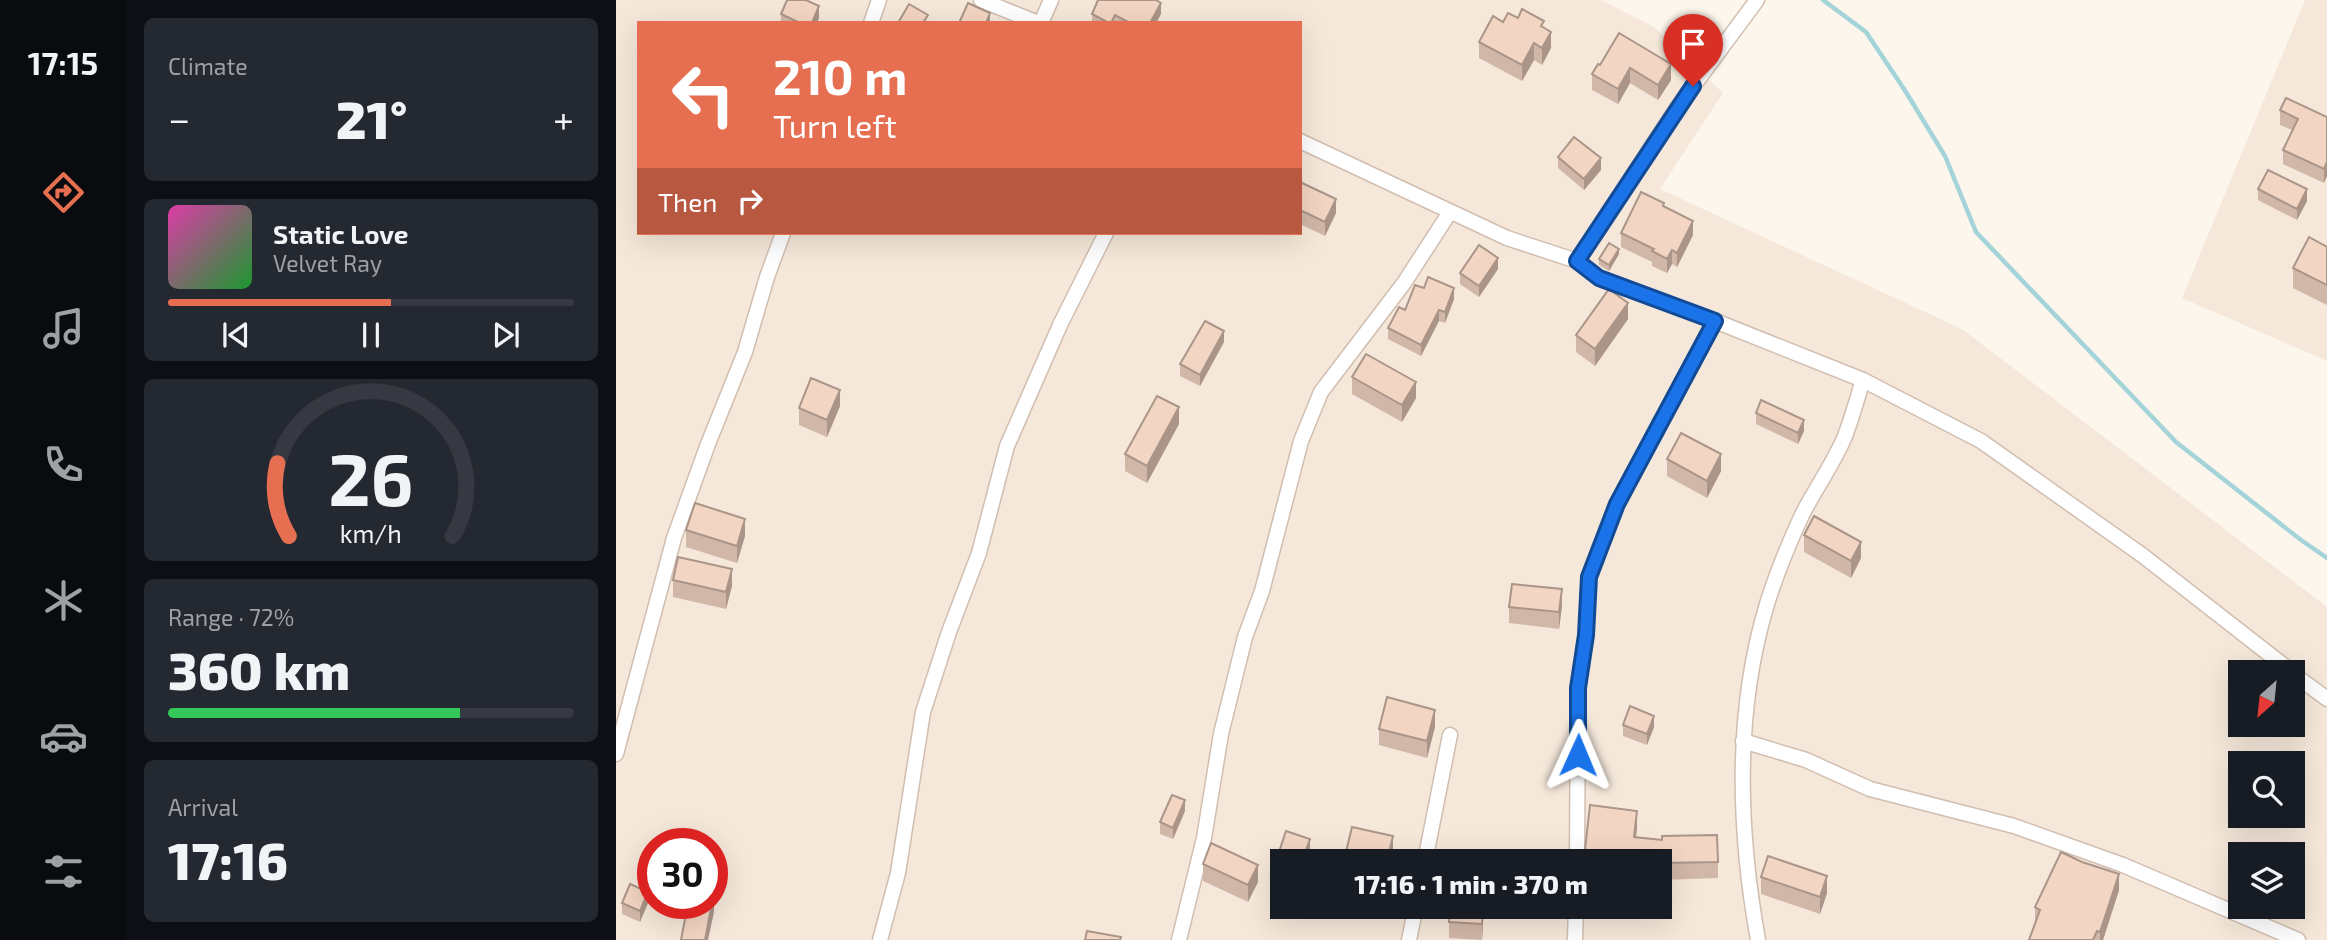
<!DOCTYPE html>
<html lang="en">
<head>
<meta charset="utf-8">
<style>
  :root { --surface:#171b24; --page:#242831; --text:#f1f3f6; --muted:#9ea1a6; --line:#363941; --accent:#e76f51 }
  body { margin:0; font-family:"Exo 2",sans-serif; background:var(--page); color:var(--text); height:100vh; display:flex; flex-direction:column; font-size:26px; white-space:nowrap }
  * { box-sizing:border-box; margin:0 }
  p { font-size:23px; color:var(--muted) }
  .icon { flex:none; width:38px; height:38px; fill:none; stroke:currentColor; stroke-width:2; stroke-linecap:round; stroke-linejoin:round }
  .map { position:relative; flex:1; overflow:hidden }
  .details { display:flex; flex-direction:column; gap:18px; padding:18px; background:#0d0f14; width:490px }
  .details>* { flex:none }
  .hud { position:absolute; left:21px; top:21px; width:665px; height:214px; border-radius:0px; box-shadow:0 7px 28px #0002; background:#e76f51; color:#fff; overflow:hidden }
  .needle { width:46px; rotate:207deg }
  .buttons { position:absolute; left:1612px; top:660px; display:grid; gap:14px }
  .buttons a { display:grid; place-items:center; width:77px; height:77px; border-radius:0px; background:var(--surface); box-shadow:0 7px 28px #0002; font-size:35px }
  .speed { position:absolute; left:21px; top:828px; display:flex; gap:14px; font-size:35px; font-weight:700; text-align:center }
  .speed>* { display:grid; place-content:center; width:91px; height:91px; border-radius:50%; background:var(--surface); box-shadow:0 7px 28px #0002; line-height:1 }
  .speed .limit { border:10px solid #d22; background:#fff; color:#111 }
  .pin { position:absolute; display:grid; place-items:center; width:60px; height:60px; color:#fff; margin:-72px -30px; border-radius:50% 50% 50% 0; rotate:-45deg; box-shadow:0 0 7px #0007 }
  .pin .icon { rotate:45deg }
  .me { position:absolute; width:77px; margin:-38px; rotate:1deg; stroke-linejoin:round; filter:drop-shadow(0 0 5px #0008) }
  .turn { display:flex; align-items:center; gap:24px; height:147px; padding:0 21px; font-size:32px }
  .turn .icon { width:91px; height:91px; stroke-width:2.5 }
  .turn b { display:block; font-size:49px; line-height:60px }
  .then { display:flex; align-items:center; height:66px; padding:0 21px; background:#0003; gap:14px; font-size:26px }
  .big { font-size:52px; font-weight:800; line-height:1.1 }
  .details .tile { flex:1; display:flex; flex-direction:column; justify-content:center; gap:10px; min-width:0; padding:0 24px; border-radius:10px; background:var(--page) }
  .details .dial { align-items:center; gap:0 }
  .dial svg { height:182px; overflow:visible; fill:none; stroke:var(--line); stroke-width:7; stroke-linecap:round; text-anchor:middle }
  .dial text { fill:var(--text); stroke:none }
  .song { display:flex; align-items:center; gap:21px }
  .cover { width:84px; height:84px; border-radius:10px; background:linear-gradient(135deg,hsl(320 70% 55%),hsl(130 70% 35%)) }
  .played { height:7px; border-radius:4px; background:linear-gradient(90deg,var(--accent) 55%,var(--line) 55%) }
  .keys { display:flex; justify-content:space-around; direction:ltr }
  .heat { display:flex; justify-content:space-between; align-items:center; font-size:38px; direction:ltr }
  .charge { height:10px; border-radius:5px; background:linear-gradient(90deg,#34c759 72%,var(--line) 0) }
  .trip { position:absolute; left:654px; top:849px; width:402px; height:70px; border-radius:0px; background:var(--surface); box-shadow:0 7px 28px #0002; font-weight:800; line-height:70px; text-align:center }
  main { display:flex; flex:1; min-height:0 }
  .tabs { display:flex; flex-direction:column; width:126px; justify-content:space-around; align-items:center; background:#090b0e; color:var(--muted) }
  .tabs .icon { width:49px; height:49px }
  .tabs .current { color:var(--accent) }
  .tabs b { font-size:32px; color:var(--text) }
  .map>svg:first-child { display:block }
  .residential { fill:#f5e8da; fill-rule:evenodd }
  .lines { fill:none; stroke-linecap:round; stroke-linejoin:round }
  .stream { stroke:#a5d3da; stroke-width:4.5 }
  .minor-casing { stroke:#d1beb0; stroke-width:17 }
  .minor { stroke:#fff; stroke-width:14 }
  .wall { fill:#d1b7a8 }
  .shaded-wall { fill:#aa9588 }
  .building { fill:#f3d5c3; stroke:#aa9588; stroke-width:2 }
  .route-casing { stroke:#114b97; stroke-width:18 }
  .route { stroke:#1a73e8; stroke-width:12 }
</style>
</head>
<body>
<main>
<nav class="tabs">
<b>17:15</b>
<svg class="icon current" aria-label="directions" viewBox="0 0 24 24"><path d="M12 3l9 9-9 9-9-9zM9 14v-3h6M13 9l2 2-2 2"/></svg>
<svg class="icon" aria-label="music" viewBox="0 0 24 24"><path d="M9 18V5l10-2v13"/><circle cx="6" cy="18" r="3"/><circle cx="16" cy="16" r="3"/></svg>
<svg class="icon" aria-label="phone" viewBox="0 0 24 24"><path d="M5 4h4l2 5-3 2q2 4 5 5l2-3 5 2v4C11 20 4 13 5 4z"/></svg>
<svg class="icon" aria-label="climate" viewBox="0 0 24 24"><path d="M12 3v18M4 7l16 10M4 17L20 7"/></svg>
<svg class="icon" aria-label="car" viewBox="0 0 24 24"><path d="M5 17H2v-5l4-1 3-4h7l3 4 3 1v5h-3M9 17h6M6 11h13"/><circle cx="7" cy="17" r="2"/><circle cx="17" cy="17" r="2"/></svg>
<svg class="icon" aria-label="filters" viewBox="0 0 24 24"><path d="M4 7h16M4 17h16"/><circle cx="9" cy="7" r="2"/><circle cx="15" cy="17" r="2"/></svg>
</nav>
<section class="details">
<div class="tile"><p>Climate</p>
<div class="heat"><a>−</a><b class="big">21°</b><a>+</a></div>
</div>
<div class="tile">
<div class="song"><i class="cover"></i><div><b>Static Love</b><p>Velvet Ray</p></div></div>
<div class="played"></div>
<div class="keys"><svg class="icon" aria-label="previous" viewBox="0 0 24 24"><path d="M18 5L8 12l10 7zM5 5v14"/></svg><svg class="icon" aria-label="pause" viewBox="0 0 24 24"><path d="M8 5v14M16 5v14"/></svg><svg class="icon" aria-label="next" viewBox="0 0 24 24"><path d="M6 5l10 7-10 7zM19 5v14"/></svg></div>
</div>
<div class="tile dial"><svg viewBox="0 0 100 80">
<path d="M14 69A42 42 0 1 1 86 69"/>
<path d="M14 69A42 42 0 0 1 9 37" stroke="#e76f51"/>
<text x="50" y="56" font-size="32" font-weight="700">26</text>
<text x="50" y="72" font-size="11">km/h</text>
</svg></div>
<div class="tile"><p>Range · 72%</p><b class="big">360 km</b><div class="charge"></div></div>
<div class="tile"><p>Arrival</p><b class="big">17:16</b></div>
</section>
<div class="map">
<svg width="1711" height="940" viewBox="0 0 1711 940">
  <rect width="100%" height="100%" fill="#fdf6ec"/>
  <g class="residential">
    <path d="M0,0H985L1038,27L1107,93L1044,189L1346,329L1711,607V940H0ZM23,23H684V233H23ZM1624,672H1676V724H1624ZM1624,763H1676V816H1624ZM37,844H96V903H37ZM1624,854H1676V906H1624ZM667,861H1045V906H667Z"/>
    <polygon points="1689,0 1711,0 1711,361 1566,298"/>
  </g>
  <g class="lines">
    <polyline class="stream" points="1207,0 1250,32 1288,89 1329,156 1360,232 1560,442 1685,540 1711,558"/>
    <defs>
      <g id="minor">
        <polyline points="365,0 422,23"/>
        <polyline points="255,23 263,0"/>
        <polyline points="425,23 435,0"/>
        <polyline points="684,141 891,238 961,261 983,278 1099,321 1247,380 1365,441 1526,555 1676,672"/>
        <polyline points="961,261 1061,108 1141,0"/>
        <polyline points="1676,673 1711,699"/>
        <polyline points="1127,741 1190,760 1254,789 1398,826 1507,865 1682,940"/>
        <polyline points="0,754 58,538 92,444 129,352 151,277 167,233"/>
        <polyline points="809,861 834,735"/>
        <polyline points="961,861 962,688 970,635 973,577 1001,504 1099,321"/>
        <polyline points="264,940 282,873 307,712 333,632 363,553 391,446 444,325 490,233"/>
        <polyline points="563,940 588,838 605,734 629,637 646,591 685,441 705,392 788,283 834,212"/>
        <polyline points="793,940 800,906"/>
        <polyline points="959,940 960,906"/>
        <path d="M1142,940C1122,829 1118,713 1151,604C1160,575 1173,543 1186,515C1199,489 1218,463 1229,436C1236,418 1241,399 1247,380"/>
      </g>
    </defs>
    <use href="#minor" class="minor-casing"/>
    <use href="#minor" class="minor"/>
  </g>
  <g class="wall">
    <polygon points="165,14 203,18 201,23 165,23"/>
    <polygon points="476,14 545,14 540,23 476,23"/>
    <polygon points="902,18 928,28 935,48 926,65 918,60 906,81 863,58 863,42 887,22"/>
    <polygon points="1003,33 1055,80 1042,100 1014,83 1002,104 976,90 976,74 984,65"/>
    <polygon points="1664,110 1711,117 1708,183 1667,164 1667,150 1676,130 1664,125"/>
    <polygon points="942,157 985,170 968,190 942,168"/>
    <polygon points="684,182 720,213 709,236 684,224"/>
    <polygon points="1642,189 1691,201 1681,220 1642,200"/>
    <polygon points="1048,206 1077,235 1061,267 1056,264 1051,273 1036,266 1036,262 1005,247 1005,233"/>
    <polygon points="1711,247 1711,305 1677,288 1677,268"/>
    <polygon points="1003,254 993,271 983,265 983,259"/>
    <polygon points="882,269 863,297 844,284 844,273"/>
    <polygon points="838,299 829,323 823,321 805,356 772,339 772,328 789,310"/>
    <polygon points="1012,319 979,366 960,352 960,335"/>
    <polygon points="608,342 584,386 564,376 564,364"/>
    <polygon points="736,377 800,398 786,422 736,394"/>
    <polygon points="224,406 211,437 183,425 183,408"/>
    <polygon points="1140,413 1188,431 1182,444 1140,424"/>
    <polygon points="563,424 531,483 509,471 509,454"/>
    <polygon points="1051,459 1105,471 1091,498 1051,476"/>
    <polygon points="70,530 129,536 121,563 70,547"/>
    <polygon points="1188,535 1245,558 1235,578 1188,552"/>
    <polygon points="57,580 116,586 110,609 57,597"/>
    <polygon points="946,606 943,629 893,623 893,607"/>
    <polygon points="1007,725 1038,727 1031,745 1007,736"/>
    <polygon points="819,727 811,758 763,745 763,729"/>
    <polygon points="974,805 1021,828 1020,837 1046,840 1102,862 1102,878 1045,880 1045,861 968,861"/>
    <polygon points="569,811 557,839 544,834 544,822"/>
    <polygon points="670,831 694,839 694,856 692,861 667,861 667,897 655,893 655,876"/>
    <polygon points="730,852 777,853 775,861 730,861"/>
    <polygon points="587,864 642,882 632,902 587,881"/>
    <polygon points="1145,877 1211,893 1204,914 1145,894"/>
    <polygon points="1503,890 1487,940 1413,940 1419,924 1419,907"/>
    <polygon points="6,903 32,903 24,922 6,914"/>
    <polygon points="868,906 866,940 833,938 833,922"/>
  </g>
  <g class="shaded-wall">
    <polygon points="545,3 545,14 540,23 534,23"/>
    <polygon points="203,6 203,18 201,23 196,23"/>
    <polygon points="374,13 374,23 370,23"/>
    <polygon points="935,32 935,48 926,65 926,48"/>
    <polygon points="918,43 918,60 906,81 906,65"/>
    <polygon points="1055,64 1055,80 1042,100 1042,85"/>
    <polygon points="1014,68 1014,83 1002,104 1002,89"/>
    <polygon points="985,158 985,170 968,190 968,179"/>
    <polygon points="1711,162 1711,176 1708,183 1708,169"/>
    <polygon points="1691,189 1691,201 1681,220 1681,209"/>
    <polygon points="720,199 720,213 709,236 709,222"/>
    <polygon points="1077,221 1077,235 1061,267 1061,253"/>
    <polygon points="1003,249 1003,254 993,271 993,265"/>
    <polygon points="1056,250 1056,264 1051,273 1051,259"/>
    <polygon points="882,258 882,269 863,297 863,286"/>
    <polygon points="838,288 838,299 829,323 829,312"/>
    <polygon points="1012,303 1012,319 979,366 979,349"/>
    <polygon points="823,310 823,321 805,356 805,345"/>
    <polygon points="608,331 608,342 584,386 584,375"/>
    <polygon points="800,382 800,398 786,422 786,405"/>
    <polygon points="224,390 224,406 211,437 211,420"/>
    <polygon points="563,407 563,424 531,483 531,466"/>
    <polygon points="1188,420 1188,431 1182,444 1182,433"/>
    <polygon points="1105,454 1105,471 1091,498 1091,481"/>
    <polygon points="129,519 129,536 121,563 121,546"/>
    <polygon points="1245,542 1245,558 1235,578 1235,561"/>
    <polygon points="116,569 116,586 110,609 110,592"/>
    <polygon points="946,589 946,606 943,629 943,612"/>
    <polygon points="819,710 819,727 811,758 811,741"/>
    <polygon points="1038,716 1038,727 1031,745 1031,734"/>
    <polygon points="569,800 569,811 557,839 557,828"/>
    <polygon points="1021,811 1021,828 1018,854 1018,837"/>
    <polygon points="777,836 777,853 775,861 771,861"/>
    <polygon points="694,839 694,856 692,861 686,861"/>
    <polygon points="642,865 642,882 632,902 632,885"/>
    <polygon points="1503,874 1503,890 1487,940 1484,940 1484,932"/>
    <polygon points="1211,876 1211,893 1204,914 1204,897"/>
    <polygon points="32,892 32,903 24,922 24,911"/>
    <polygon points="98,895 98,912 92,940 89,940"/>
    <polygon points="867,906 868,906 866,940 866,924"/>
  </g>
  <g class="building">
    <polygon points="171,0 190,0 203,6 196,23 184,23 165,14"/>
    <polygon points="482,0 540,0 545,3 534,23 514,23 499,15 495,23 493,23 476,14"/>
    <polygon points="352,3 374,13 370,23 343,23"/>
    <polygon points="293,4 312,15 307,23 282,23"/>
    <polygon points="906,9 928,21 925,26 935,32 926,48 918,43 906,65 863,42 877,16 887,22 892,13 902,18"/>
    <polygon points="1003,33 1055,64 1042,85 1014,68 1002,89 976,74 982,64 984,65"/>
    <polygon points="1670,98 1711,117 1711,162 1708,169 1667,150 1682,119 1664,110"/>
    <polygon points="958,137 985,158 968,179 942,157"/>
    <polygon points="1652,170 1691,189 1681,209 1642,189"/>
    <polygon points="684,182 720,199 709,222 684,210"/>
    <polygon points="1025,192 1048,203 1047,206 1077,221 1061,253 1056,250 1051,259 1036,251 1038,249 1005,233"/>
    <polygon points="1693,237 1711,247 1711,285 1677,268"/>
    <polygon points="993,243 1003,249 993,265 983,259"/>
    <polygon points="863,245 882,258 863,286 844,273"/>
    <polygon points="812,277 838,288 829,312 823,310 805,345 772,328 783,307 789,310 799,285 808,288"/>
    <polygon points="993,289 1012,303 979,349 960,335"/>
    <polygon points="589,321 608,331 584,375 564,364"/>
    <polygon points="750,354 800,382 786,405 736,377"/>
    <polygon points="195,378 224,390 211,420 183,408"/>
    <polygon points="541,396 563,407 531,466 509,454"/>
    <polygon points="1145,400 1188,420 1182,433 1140,413"/>
    <polygon points="1065,433 1105,454 1091,481 1051,459"/>
    <polygon points="79,503 129,519 121,546 70,530"/>
    <polygon points="1198,516 1245,542 1235,561 1188,535"/>
    <polygon points="62,557 116,569 110,592 57,580"/>
    <polygon points="896,584 946,589 943,612 893,607"/>
    <polygon points="771,697 819,710 811,741 763,729"/>
    <polygon points="1014,706 1038,716 1031,734 1007,725"/>
    <polygon points="556,795 569,800 557,828 544,822"/>
    <polygon points="974,805 1021,811 1018,837 1046,840 1046,836 1101,835 1102,862 1045,863 1045,861 1000,861 968,858"/>
    <polygon points="736,827 777,836 771,861 766,861 730,852"/>
    <polygon points="670,831 694,839 686,861 667,861 667,880 655,876"/>
    <polygon points="595,843 642,865 632,885 587,864"/>
    <polygon points="1445,852 1466,862 1503,874 1484,932 1481,931 1477,940 1413,940 1424,910 1419,907"/>
    <polygon points="1152,856 1211,876 1204,897 1145,877"/>
    <polygon points="14,884 32,892 24,911 6,903"/>
    <polygon points="72,903 96,903 89,940 65,940"/>
    <polygon points="834,906 867,906 866,924 833,922"/>
    <polygon points="471,931 505,937 504,940 469,940"/>
  </g>
  <g class="lines">
    <defs>
      <polyline id="route" points="962,755 962,688 970,635 973,577 1001,504 1099,321 983,278 961,261 1077,86"/>
    </defs>
    <use href="#route" class="route-casing"/>
    <use href="#route" class="route"/>
  </g>
</svg>
<div class="buttons">
<a><svg class="needle" viewBox="-14 -14 28 28"><path d="M0-13l5 13h-10z" fill="#e53935"/><path d="M0 13l5-13h-10z" fill="#9ea1a6"/></svg></a>
<a><svg class="icon" aria-label="search" viewBox="0 0 24 24"><circle cx="10" cy="10" r="6"/><path d="M15 15l6 6"/></svg></a>
<a><svg class="icon" aria-label="layers" viewBox="0 0 24 24"><path d="M12 4l9 5-9 5-9-5zM3 14l9 5 9-5"/></svg></a>
</div>
<div class="speed"><div class="limit">30</div></div>
<div class="pin" style="left:1077px;top:86px;background:#d93025"><svg class="icon" aria-label="arrive" viewBox="0 0 24 24"><path d="M6 21V4h12l-3 4 3 4H6"/></svg></div>
<svg class="me" style="left:962px;top:755px" viewBox="-20 -20 40 40"><path d="M0-17L14 15 0 8-14 15z" fill="#1a73e8" stroke="#fff" stroke-width="4"/></svg>
<div class="trip">17:16 · 1 min · 370 m</div>
<div class="hud">
<div class="turn"><svg class="icon" aria-label="left" viewBox="0 0 24 24"><path d="M17 20v-9H6M10 6l-5 5 5 5"/></svg><div><b>210 m</b>Turn left</div></div>
<div class="then">Then<svg class="icon" aria-label="right" viewBox="0 0 24 24"><path d="M7 20v-9h11M14 6l5 5-5 5"/></svg></div>
</div>
</div>
</main>
</body>
</html>
